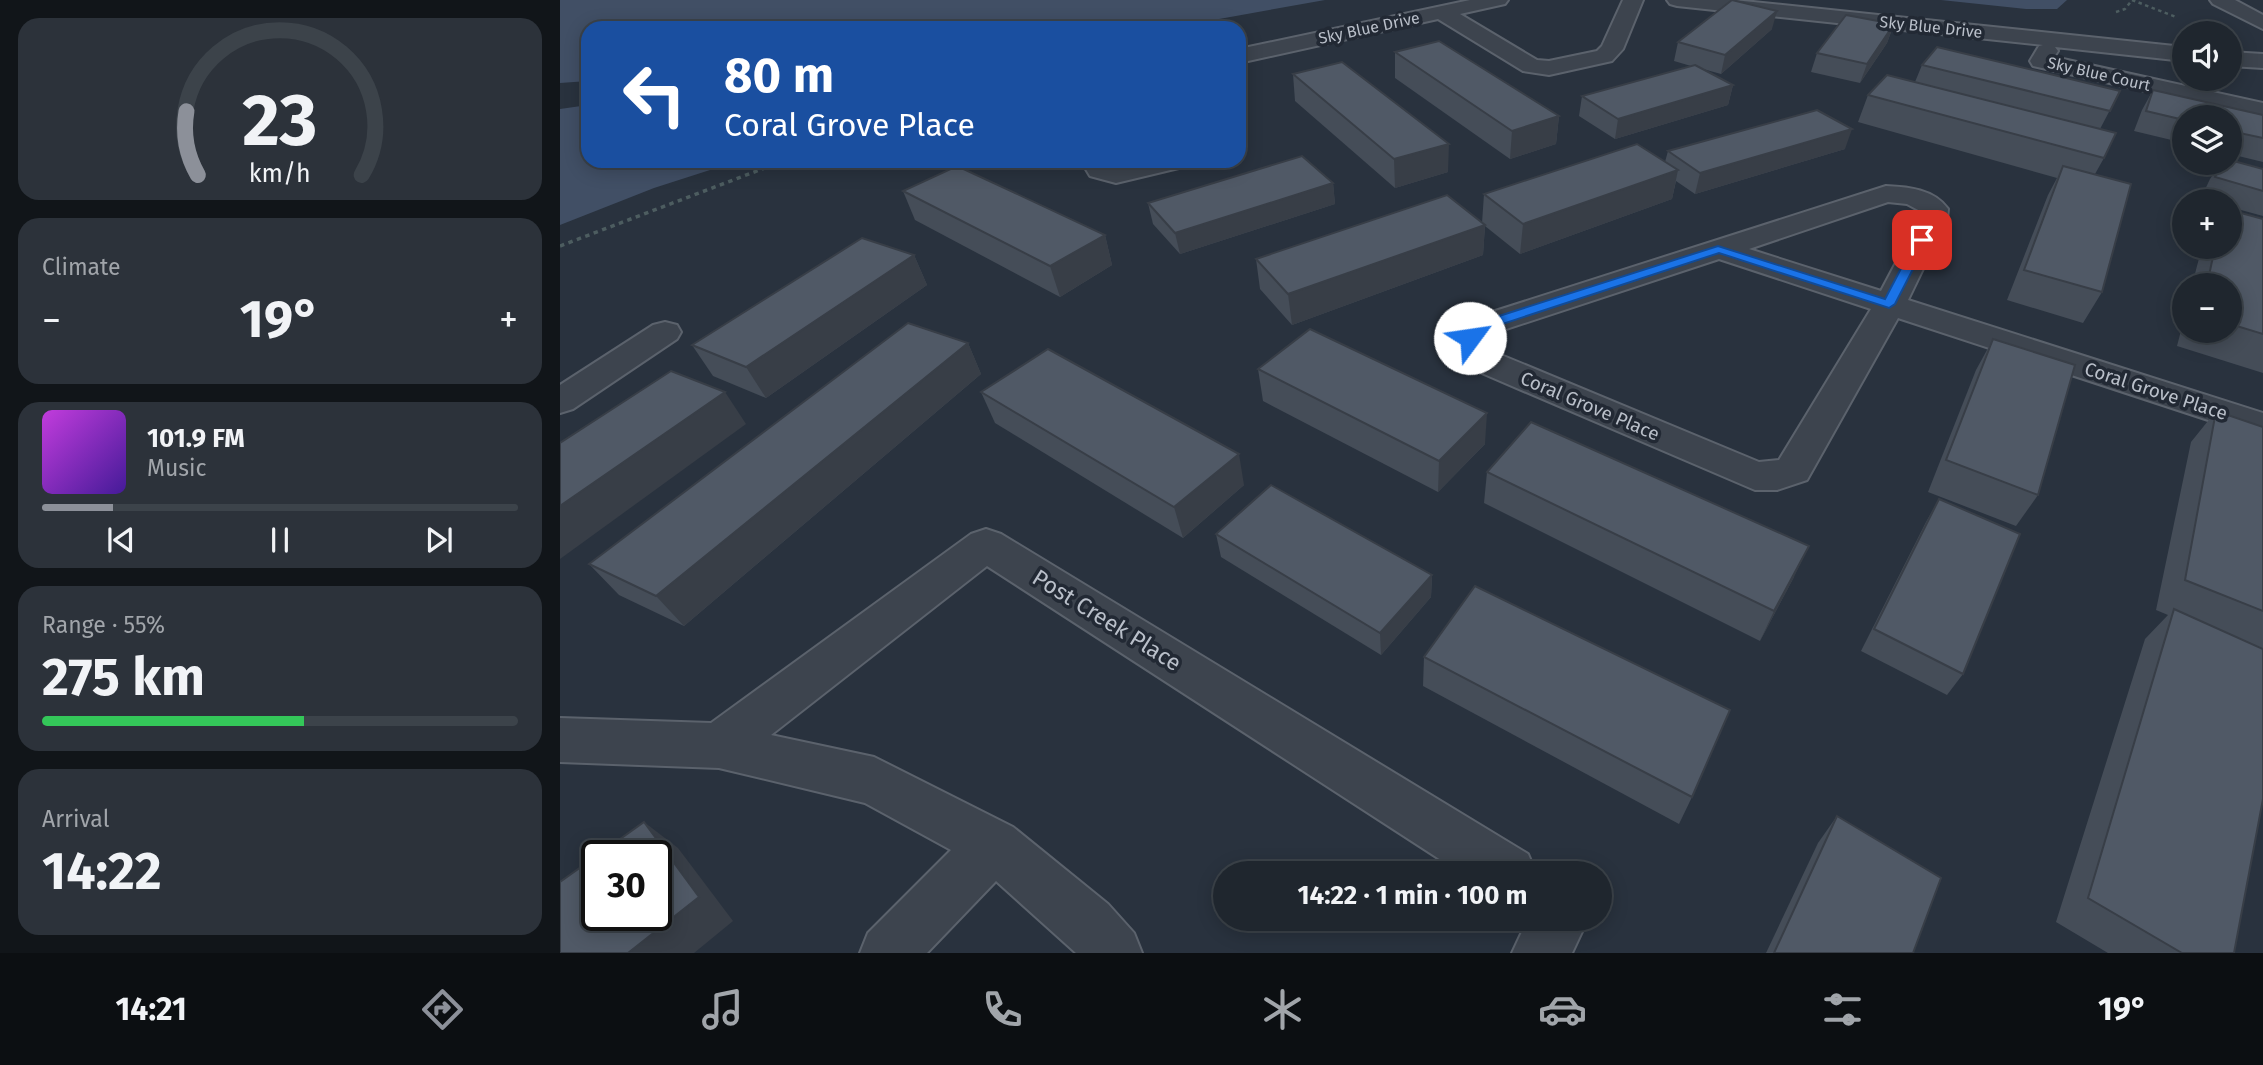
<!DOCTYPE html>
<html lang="en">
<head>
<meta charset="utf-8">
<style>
  :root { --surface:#1f262e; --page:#2c323a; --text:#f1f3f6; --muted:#a1a5aa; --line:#3c434a; --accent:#8c9099 }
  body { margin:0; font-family:"Fira Sans",sans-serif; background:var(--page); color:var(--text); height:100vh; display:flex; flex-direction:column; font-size:26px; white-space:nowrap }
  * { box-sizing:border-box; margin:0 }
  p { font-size:23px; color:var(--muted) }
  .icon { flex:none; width:38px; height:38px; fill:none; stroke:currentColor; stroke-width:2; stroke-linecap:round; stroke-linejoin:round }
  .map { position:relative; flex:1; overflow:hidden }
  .side { display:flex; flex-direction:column; gap:18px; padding:18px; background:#111519; width:560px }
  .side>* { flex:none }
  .banner { position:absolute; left:21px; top:21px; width:665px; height:147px; border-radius:21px; box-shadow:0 4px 18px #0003,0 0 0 2px var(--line); background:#1a4fa0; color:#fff; overflow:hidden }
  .buttons { position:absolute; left:1612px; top:21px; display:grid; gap:14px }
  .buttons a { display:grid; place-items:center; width:70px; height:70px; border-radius:50%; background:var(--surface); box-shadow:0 4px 18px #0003,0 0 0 2px var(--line); font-size:35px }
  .speed { position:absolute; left:21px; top:840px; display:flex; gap:14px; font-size:35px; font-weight:700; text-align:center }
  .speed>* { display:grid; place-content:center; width:91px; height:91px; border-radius:50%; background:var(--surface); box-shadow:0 4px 18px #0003,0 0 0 2px var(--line); line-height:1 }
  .speed .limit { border:4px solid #111; border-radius:10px; background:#fff; color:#111 }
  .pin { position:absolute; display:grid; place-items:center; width:60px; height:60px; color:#fff; margin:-30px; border-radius:14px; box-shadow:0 4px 10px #0006 }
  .me { position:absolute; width:77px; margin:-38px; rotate:59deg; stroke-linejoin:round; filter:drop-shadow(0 0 5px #0008) }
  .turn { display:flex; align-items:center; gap:24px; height:147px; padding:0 28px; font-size:32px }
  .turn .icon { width:91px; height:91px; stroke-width:2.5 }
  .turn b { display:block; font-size:49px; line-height:60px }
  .big { font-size:52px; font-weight:700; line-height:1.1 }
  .side .card { flex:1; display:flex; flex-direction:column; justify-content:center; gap:10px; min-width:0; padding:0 24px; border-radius:21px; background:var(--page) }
  .side .dial { align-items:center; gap:0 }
  .dial svg { height:182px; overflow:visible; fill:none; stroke:var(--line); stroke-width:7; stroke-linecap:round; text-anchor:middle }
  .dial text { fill:var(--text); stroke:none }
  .song { display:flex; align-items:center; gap:21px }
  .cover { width:84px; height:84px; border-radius:10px; background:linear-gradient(135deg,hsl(290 70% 55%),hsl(260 70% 35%)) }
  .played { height:7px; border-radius:4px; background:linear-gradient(90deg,var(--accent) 15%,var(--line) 15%) }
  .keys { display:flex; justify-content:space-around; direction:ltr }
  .heat { display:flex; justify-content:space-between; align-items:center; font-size:38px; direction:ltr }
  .charge { height:10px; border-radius:5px; background:linear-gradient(90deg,#34c759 55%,var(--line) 0) }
  .trip { position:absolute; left:653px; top:861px; width:399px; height:70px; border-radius:35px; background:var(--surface); box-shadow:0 4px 18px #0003,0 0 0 2px var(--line); font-weight:700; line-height:70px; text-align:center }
  .menu { display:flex; height:112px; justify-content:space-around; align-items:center; background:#0c0f12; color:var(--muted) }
  .menu .icon { width:49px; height:49px }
  .menu .on { color:var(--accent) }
  .menu b { font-size:32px; color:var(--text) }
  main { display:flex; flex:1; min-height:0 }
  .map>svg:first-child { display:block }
  .water { fill:#414f65 }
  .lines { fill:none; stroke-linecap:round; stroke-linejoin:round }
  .minor-casing { stroke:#5b626c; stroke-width:4 }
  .path-far1 { stroke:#4d5d60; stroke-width:2.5; stroke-dasharray:3.5 3.5; stroke-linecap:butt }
  .path { stroke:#4d5d60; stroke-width:3.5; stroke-dasharray:4.5 4.5; stroke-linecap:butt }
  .minor { fill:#3d444e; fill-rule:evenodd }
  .wall { fill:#454d58 }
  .shaded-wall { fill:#383e47 }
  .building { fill:#505966; stroke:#383e47; stroke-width:2; fill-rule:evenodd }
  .route { fill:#1a73e8; stroke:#114b97; stroke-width:2 }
  .labels { text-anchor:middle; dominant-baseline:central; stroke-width:7; stroke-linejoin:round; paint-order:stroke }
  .far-street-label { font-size:16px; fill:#b9bfc9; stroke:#222934 }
  .street-label { font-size:19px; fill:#b9bfc9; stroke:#222934 }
  .near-street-label { font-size:23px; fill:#b9bfc9; stroke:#222934 }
</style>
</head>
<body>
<main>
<section class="side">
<div class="card dial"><svg viewBox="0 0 100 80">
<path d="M14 69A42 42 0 1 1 86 69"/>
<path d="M14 69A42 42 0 0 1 9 41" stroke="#8c9099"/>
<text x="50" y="56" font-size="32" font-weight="700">23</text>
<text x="50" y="72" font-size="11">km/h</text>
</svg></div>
<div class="card"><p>Climate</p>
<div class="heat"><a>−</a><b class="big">19°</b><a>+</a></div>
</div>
<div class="card">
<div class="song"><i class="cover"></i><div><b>101.9 FM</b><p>Music</p></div></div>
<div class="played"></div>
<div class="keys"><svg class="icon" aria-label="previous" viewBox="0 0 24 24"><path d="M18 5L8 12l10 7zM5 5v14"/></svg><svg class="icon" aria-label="pause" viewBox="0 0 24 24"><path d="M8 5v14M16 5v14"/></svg><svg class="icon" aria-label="next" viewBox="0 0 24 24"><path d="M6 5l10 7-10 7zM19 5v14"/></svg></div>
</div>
<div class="card"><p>Range · 55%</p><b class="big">275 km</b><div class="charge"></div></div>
<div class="card"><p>Arrival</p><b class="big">14:22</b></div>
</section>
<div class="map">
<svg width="1703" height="953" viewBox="0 0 1703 953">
  <rect width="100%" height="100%" fill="#29323e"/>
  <g class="water">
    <polygon points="0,0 765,0 609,28 28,28 28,81 0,83"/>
    <polygon points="1381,0 1507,0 1497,9 1466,9"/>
    <polygon points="28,105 28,161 178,161 94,188 0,225 0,109"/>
  </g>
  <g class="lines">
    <defs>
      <g id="minor">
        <polygon points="910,0 948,0 945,4 900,14 977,60 989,61 1037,51 1042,46 1063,0 1083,0 1063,49 1052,61 989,75 963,71 878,19 679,63 679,49"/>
        <polygon points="1107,0 1174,0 1624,47 1624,61 1495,47 1498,51 1494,57 1703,103 1703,117 1473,66 1470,61 1479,46 1483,45 1117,6 1110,4"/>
        <polygon points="1650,0 1675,0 1703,15 1703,29 1653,4"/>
        <polygon points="1670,52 1703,54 1703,68 1670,66"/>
        <polygon points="521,161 547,161 557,167 581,161 627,161 623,167 556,183 530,176"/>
        <path d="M1326,186C1348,187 1374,189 1388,209L1387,219L1348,300L1703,413V438L1338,318L1247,480L1217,490H1195L917,371L903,358L893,338L907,320ZM1328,202L1347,204L1360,211L1359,219L1321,291L1189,249ZM1159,259L1311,309L1219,460L1199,462L941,355L930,346L927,339L931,334Z"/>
        <polygon points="105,322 117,325 121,332 117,339 13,409 0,413 0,385 93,325"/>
        <polygon points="426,529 441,534 968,854 976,873 901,873 427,566 211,735 314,757 453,827 548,904 574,933 582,953 516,953 436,881 367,953 300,953 308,933 391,850 305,803 159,768 0,762 0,718 151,723 411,534"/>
        <polygon points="968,919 1028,919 1012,953 952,953"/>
      </g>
    </defs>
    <use href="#minor" class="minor-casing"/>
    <g class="path-far1">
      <polyline points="1572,0 1616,17"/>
      <polyline points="1556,12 1565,9 1572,0"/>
    </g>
    <polyline class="path" points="0,246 223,161"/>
    <use href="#minor" class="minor"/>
  </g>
  <g class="wall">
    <polygon points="1334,24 1327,43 1300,83 1251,72 1257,53"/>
    <polygon points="1212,29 1161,74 1143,69 1173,85 1168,105 1055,139 1019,116 1022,96 1131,66 1114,61 1118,42"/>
    <polygon points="835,52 999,116 996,144 950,159 835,78"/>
    <polygon points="1362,65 1560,91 1540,129 1544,158 1535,174 1542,292 1523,323 1447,300 1488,195 1497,178 1298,122 1308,95 1355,82"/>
    <polygon points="733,74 888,172 835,188 735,101"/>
    <polygon points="1593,90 1703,115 1703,162 1670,154 1670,117 1624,117 1624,143 1574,131 1582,110"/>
    <polygon points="1285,149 1135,194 1116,181 1112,199 960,254 925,226 923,255 732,325 700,289 696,259 922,223 924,194 1105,162 1108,151"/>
    <polygon points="1661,163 1670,163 1703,169 1703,216 1670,207 1670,201 1651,201 1641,198 1650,179"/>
    <polygon points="773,183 775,204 620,254 593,224 588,203"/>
    <polygon points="343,191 545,235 552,265 500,297 355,220"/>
    <polygon points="1703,219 1703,373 1617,346 1624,319 1624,331 1670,331 1670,285 1632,285 1642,247 1670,247"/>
    <polygon points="354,255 367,285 206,398 153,376 132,345"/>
    <polygon points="1433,339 1478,495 1456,526 1368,492 1416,370"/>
    <polygon points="408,343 421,374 124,626 59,595 29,564"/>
    <polygon points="698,369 925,444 878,492 703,401"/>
    <polygon points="421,392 684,485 623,538 435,423"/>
    <polygon points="1656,411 1703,427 1703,799 1674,953 1548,953 1496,922 1585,639 1608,615 1596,610 1631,442"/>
    <polygon points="927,472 1234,577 1200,641 924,503"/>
    <polygon points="1379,499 1403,674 1387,695 1301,651 1366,522"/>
    <polygon points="656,534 872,575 871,597 821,655 661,557"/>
    <polygon points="864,657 1132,797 1119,824 863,686"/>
    <polygon points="1277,816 1353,953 1206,953 1258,843"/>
  </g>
  <g class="shaded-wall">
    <polygon points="1217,11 1212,29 1161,74 1165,55"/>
    <polygon points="1334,24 1327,43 1300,83 1307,64"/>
    <polygon points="1173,85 1168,105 1055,139 1058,119"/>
    <polygon points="999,116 996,144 950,159 952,131"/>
    <polygon points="1292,129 1285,149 1135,194 1140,173"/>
    <polygon points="889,144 888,172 835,188 834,159"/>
    <polygon points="1118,170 1112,199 960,254 963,224"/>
    <polygon points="773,183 775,204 620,254 615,233"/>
    <polygon points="925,225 923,255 732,325 728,294"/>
    <polygon points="545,235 552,265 500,297 490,266"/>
    <polygon points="354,255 367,285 206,398 186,367"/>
    <polygon points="408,343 421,374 124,626 96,596"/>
    <polygon points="165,392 186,424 0,559 0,506"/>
    <polygon points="927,413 925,444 878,492 879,461"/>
    <polygon points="679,454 684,485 623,538 614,507"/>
    <polygon points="1249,546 1234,577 1200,641 1214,611"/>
    <polygon points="872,575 871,597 821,655 820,633"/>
    <polygon points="84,822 118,848 173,921 134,953 68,953"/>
  </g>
  <g class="building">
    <polygon points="1172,0 1217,11 1165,55 1118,42"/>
    <polygon points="1286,15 1334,24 1307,64 1257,53"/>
    <polygon points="879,41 999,116 952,131 835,52"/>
    <polygon points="1377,47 1560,91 1550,111 1362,65"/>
    <polygon points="782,62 889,144 834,159 733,74"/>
    <polygon points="1135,65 1173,85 1058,119 1022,96"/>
    <polygon points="1327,75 1556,133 1544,158 1308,95"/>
    <polygon points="1593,90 1703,115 1703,138 1670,131 1670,117 1624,117 1624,120 1586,111"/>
    <polygon points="1257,110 1292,129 1140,173 1108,151"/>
    <polygon points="1077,144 1118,170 963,224 924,194"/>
    <polygon points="742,156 773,183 615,233 588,203"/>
    <polygon points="1670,160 1703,169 1703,191 1655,177 1662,163 1670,163"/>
    <polygon points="397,166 545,235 490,266 343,191"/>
    <polygon points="1503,166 1571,184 1542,292 1464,270"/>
    <polygon points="887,195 925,225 728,294 696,259"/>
    <polygon points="1670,210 1703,219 1703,334 1670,324 1670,285 1647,285 1655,247 1670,247"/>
    <polygon points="302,238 354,255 186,367 132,345"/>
    <polygon points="348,323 408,343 96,596 29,564"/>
    <polygon points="750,329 927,413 879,461 698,369"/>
    <polygon points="1433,339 1515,365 1478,495 1386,460"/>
    <polygon points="488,349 679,454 614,507 421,392"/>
    <polygon points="111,371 165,392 0,506 0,443"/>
    <polygon points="1656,411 1703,427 1703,611 1625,580"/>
    <polygon points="971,422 1249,546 1214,611 927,472"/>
    <polygon points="711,485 872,575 820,633 656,534"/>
    <polygon points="1379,499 1460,534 1403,674 1314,629"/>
    <polygon points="915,586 1170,710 1132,797 864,657"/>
    <polygon points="1614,609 1703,649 1703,799 1674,953 1622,953 1528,898"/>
    <polygon points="1277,816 1381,878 1353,953 1214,953"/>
    <path d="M84,822L139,897L68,953H0V882ZM37,856H96V915H37Z"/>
  </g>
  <polygon class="route" points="1362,237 1368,240 1335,304 1329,308 1159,253 924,330 915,341 910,342 903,338 914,324 1158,246 1325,299 1356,240"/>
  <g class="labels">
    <g class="far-street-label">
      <text transform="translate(1371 27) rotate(6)">Sky Blue Drive</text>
      <text transform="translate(809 28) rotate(-12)">Sky Blue Drive</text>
      <text transform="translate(1539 74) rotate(13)">Sky Blue Court</text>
    </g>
    <g class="street-label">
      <text transform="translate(1596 391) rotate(18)">Coral Grove Place</text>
      <text transform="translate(1030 406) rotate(23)">Coral Grove Place</text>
    </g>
    <g class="near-street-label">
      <text transform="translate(547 620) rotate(32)">Post Creek Place</text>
    </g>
  </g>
</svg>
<div class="buttons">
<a><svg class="icon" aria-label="sound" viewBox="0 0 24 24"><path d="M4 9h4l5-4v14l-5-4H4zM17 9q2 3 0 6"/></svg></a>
<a><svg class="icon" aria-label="layers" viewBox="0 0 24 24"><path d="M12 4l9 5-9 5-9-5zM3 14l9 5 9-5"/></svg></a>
<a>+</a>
<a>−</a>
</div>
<div class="speed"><div class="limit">30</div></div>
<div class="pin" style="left:1362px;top:240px;background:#d93025"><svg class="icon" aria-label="arrive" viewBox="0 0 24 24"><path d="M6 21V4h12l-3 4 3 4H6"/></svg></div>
<svg class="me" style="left:910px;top:338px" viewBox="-20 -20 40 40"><circle r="19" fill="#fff"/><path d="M0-13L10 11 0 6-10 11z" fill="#1a73e8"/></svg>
<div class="trip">14:22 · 1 min · 100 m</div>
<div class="banner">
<div class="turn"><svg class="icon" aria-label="left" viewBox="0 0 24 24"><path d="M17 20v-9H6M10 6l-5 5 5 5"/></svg><div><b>80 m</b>Coral Grove Place</div></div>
</div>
</div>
</main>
<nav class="menu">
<b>14:21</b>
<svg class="icon on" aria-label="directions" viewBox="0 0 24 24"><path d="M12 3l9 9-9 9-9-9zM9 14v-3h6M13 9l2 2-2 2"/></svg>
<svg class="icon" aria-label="music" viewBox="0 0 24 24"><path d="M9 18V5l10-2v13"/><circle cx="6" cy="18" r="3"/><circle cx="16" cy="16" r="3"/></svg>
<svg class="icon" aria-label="phone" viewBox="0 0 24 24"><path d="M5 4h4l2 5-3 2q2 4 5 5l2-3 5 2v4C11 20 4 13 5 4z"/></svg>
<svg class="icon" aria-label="climate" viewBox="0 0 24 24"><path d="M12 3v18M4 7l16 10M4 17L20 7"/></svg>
<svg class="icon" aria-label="car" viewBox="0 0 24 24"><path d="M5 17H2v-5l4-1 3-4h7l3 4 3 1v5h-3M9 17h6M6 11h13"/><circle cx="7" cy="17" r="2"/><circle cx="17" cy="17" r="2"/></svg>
<svg class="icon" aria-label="filters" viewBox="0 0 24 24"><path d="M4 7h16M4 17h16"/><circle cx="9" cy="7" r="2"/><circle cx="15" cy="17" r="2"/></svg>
<b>19°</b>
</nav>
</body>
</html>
